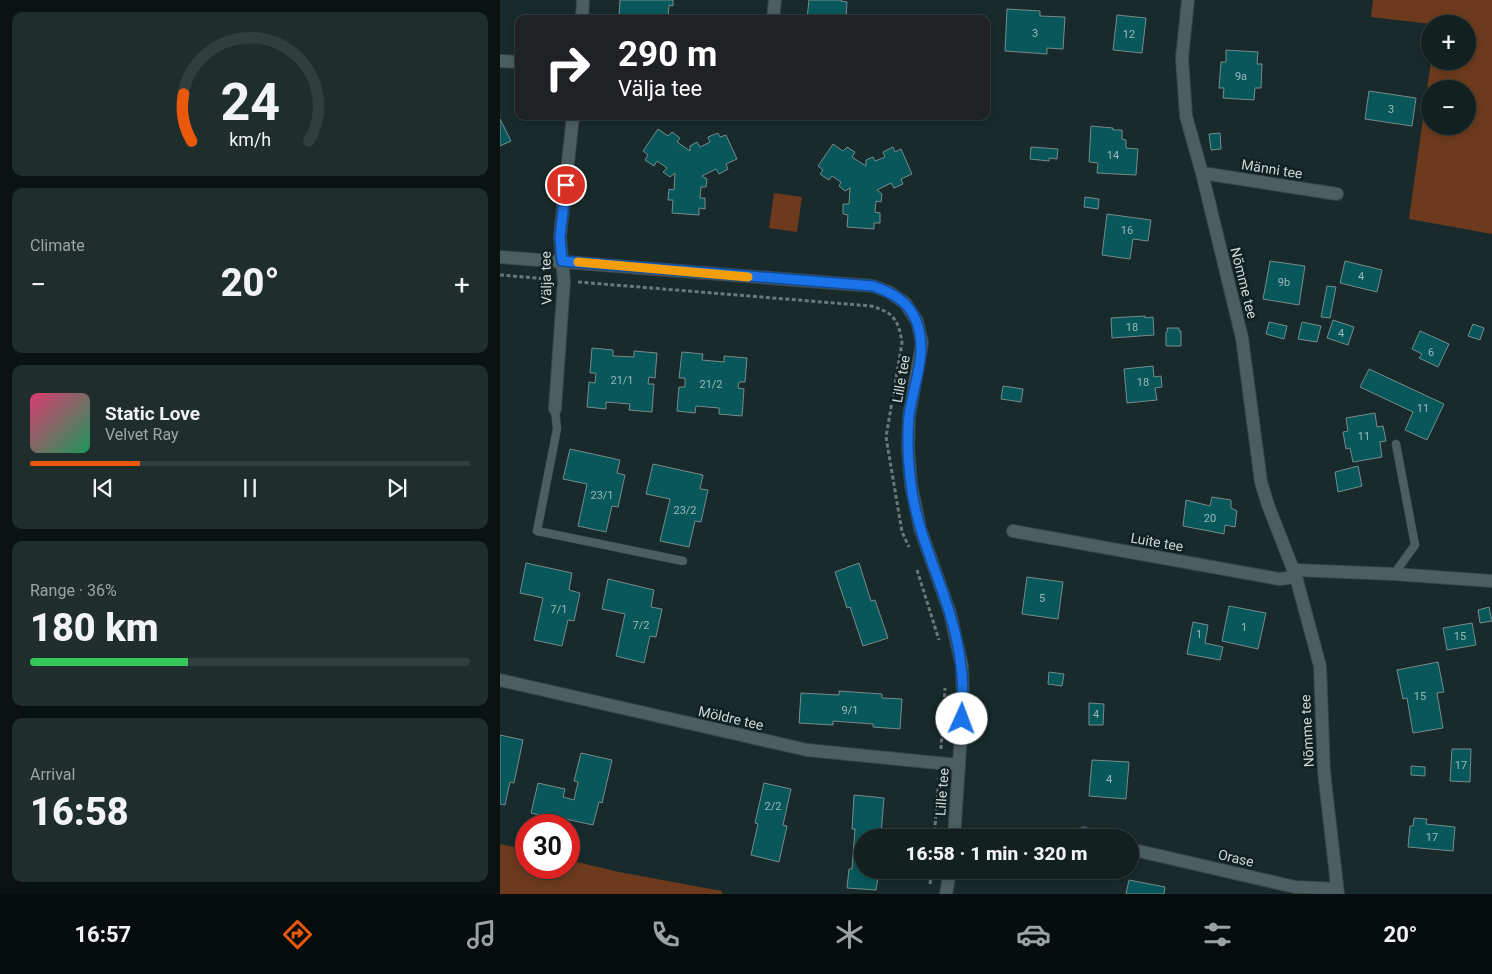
<!DOCTYPE html>
<html lang="en">
<head>
<meta charset="utf-8">
<style>
  :root { --surface:#122020; --page:#1f2d2d; --text:#f1f3f6; --muted:#9ca3a5; --line:#313e3e; --accent:#ea580c }
  body { margin:0; font-family:Roboto,sans-serif; background:var(--page); color:var(--text); height:100vh; display:flex; flex-direction:column; font-size:19px; white-space:nowrap }
  * { box-sizing:border-box; margin:0 }
  p { font-size:16px; color:var(--muted) }
  .icon { flex:none; width:28px; height:28px; fill:none; stroke:currentColor; stroke-width:2; stroke-linecap:round; stroke-linejoin:round }
  .map { position:relative; flex:1; overflow:hidden }
  .details { display:flex; flex-direction:column; gap:12px; padding:12px; background:#0a1212; width:500px }
  .details>* { flex:none }
  .banner { position:absolute; left:15px; top:15px; width:475px; height:105px; border-radius:10px; box-shadow:0 2px 8px #0003,0 0 0 1px var(--line); background:#202124; color:#fff; overflow:hidden }
  .tools { position:absolute; left:921px; top:15px; display:grid; gap:10px }
  .tools a { display:grid; place-items:center; width:55px; height:55px; border-radius:50%; background:var(--surface); box-shadow:0 2px 8px #0003,0 0 0 1px var(--line); font-size:25px }
  .speed { position:absolute; left:15px; top:814px; display:flex; gap:10px; font-size:25px; font-weight:700; text-align:center }
  .speed>* { display:grid; place-content:center; width:65px; height:65px; border-radius:50%; background:var(--surface); box-shadow:0 2px 8px #0003,0 0 0 1px var(--line); line-height:1 }
  .speed .limit { border:8px solid #d22; background:#fff; color:#111 }
  .pin { position:absolute; display:grid; place-items:center; width:42px; height:42px; color:#fff; margin:-21px; border:2px solid #fff; border-radius:50%; box-shadow:0 1px 5px #0007 }
  .me { position:absolute; width:55px; margin:-28px; rotate:2deg; stroke-linejoin:round; filter:drop-shadow(0 0 4px #0008) }
  .turn { display:flex; align-items:center; gap:18px; height:105px; padding:0 20px; font-size:22px }
  .turn .icon { width:65px; height:65px; stroke-width:2.5 }
  .turn b { display:block; font-size:35px; line-height:42px }
  .big { font-size:38px; font-weight:800; line-height:1.1 }
  .details .card { flex:1; display:flex; flex-direction:column; justify-content:center; gap:8px; min-width:0; padding:0 18px; border-radius:10px; background:var(--page) }
  .details .dial { align-items:center; gap:0 }
  .dial svg { height:130px; overflow:visible; fill:none; stroke:var(--line); stroke-width:7; stroke-linecap:round; text-anchor:middle }
  .dial text { fill:var(--text); stroke:none }
  .song { display:flex; align-items:center; gap:15px }
  .cover { width:60px; height:60px; border-radius:8px; background:linear-gradient(135deg,hsl(340 70% 55%),hsl(150 70% 35%)) }
  .played { height:5px; border-radius:2px; background:linear-gradient(90deg,var(--accent) 25%,var(--line) 25%) }
  .keys { display:flex; justify-content:space-around; direction:ltr }
  .heat { display:flex; justify-content:space-between; align-items:center; font-size:28px; direction:ltr }
  .charge { height:8px; border-radius:4px; background:linear-gradient(90deg,#34c759 36%,var(--line) 0) }
  .trip { position:absolute; left:354px; top:829px; width:285px; height:50px; border-radius:25px; background:var(--surface); box-shadow:0 2px 8px #0003,0 0 0 1px var(--line); font-weight:800; line-height:50px; text-align:center }
  .tab-bar { display:flex; height:80px; justify-content:space-around; align-items:center; background:#070d0d; color:var(--muted) }
  .tab-bar .icon { width:35px; height:35px }
  .tab-bar .on { color:var(--accent) }
  .tab-bar b { font-size:22px; color:var(--text) }
  main { display:flex; flex:1; min-height:0 }
  .map>svg:first-child { display:block }
  .green { fill:#6d3a1d; fill-rule:evenodd }
  .building { fill:#08585b; stroke:#768b8b }
  .lines { fill:none; stroke-linecap:round; stroke-linejoin:round }
  .lane-casing { stroke:#384647; stroke-width:9 }
  .street-casing { stroke:#384647; stroke-width:14 }
  .path { stroke:#697878; stroke-width:3; stroke-dasharray:4 2.5; stroke-linecap:butt }
  .lane { stroke:#4c5f60; stroke-width:8 }
  .street { stroke:#4c5f60; stroke-width:12 }
  .route-casing { stroke:#114b97; stroke-width:12 }
  .route { stroke:#1a73e8; stroke-width:9 }
  .slow { stroke:#f59e0b; stroke-width:9 }
  .labels { text-anchor:middle; dominant-baseline:central; stroke-width:5; stroke-linejoin:round; paint-order:stroke }
  .number-label { font-size:11px; fill:#9cb8b9 }
  .street-label { font-size:14px; fill:#cdd8d8; stroke:#0f2121 }
</style>
</head>
<body>
<main>
<section class="details">
<div class="card dial"><svg viewBox="0 0 100 80">
<path d="M14 69A42 42 0 1 1 86 69"/>
<path d="M14 69A42 42 0 0 1 9 40" stroke="#ea580c"/>
<text x="50" y="56" font-size="32" font-weight="700">24</text>
<text x="50" y="72" font-size="11">km/h</text>
</svg></div>
<div class="card"><p>Climate</p>
<div class="heat"><a>−</a><b class="big">20°</b><a>+</a></div>
</div>
<div class="card">
<div class="song"><i class="cover"></i><div><b>Static Love</b><p>Velvet Ray</p></div></div>
<div class="played"></div>
<div class="keys"><svg class="icon" aria-label="previous" viewBox="0 0 24 24"><path d="M18 5L8 12l10 7zM5 5v14"/></svg><svg class="icon" aria-label="pause" viewBox="0 0 24 24"><path d="M8 5v14M16 5v14"/></svg><svg class="icon" aria-label="next" viewBox="0 0 24 24"><path d="M6 5l10 7-10 7zM19 5v14"/></svg></div>
</div>
<div class="card"><p>Range · 36%</p><b class="big">180 km</b><div class="charge"></div></div>
<div class="card"><p>Arrival</p><b class="big">16:58</b></div>
</section>
<div class="map">
<svg width="992" height="894" viewBox="0 0 992 894">
  <rect width="100%" height="100%" fill="#182a2b"/>
  <g class="green">
    <path d="M873,0H992V234L909,219L931,61H968V24H931L871,17ZM930,89H968V126H930Z"/>
    <polygon points="274,193 302,197 297,232 269,228"/>
    <polygon points="0,844 26,850 26,868 69,868 69,860 119,872 222,891 222,894 0,894"/>
  </g>
  <g class="building">
    <polygon points="120,0 173,0 173,6 169,5 168,19 139,19 119,17"/>
    <polygon points="309,0 341,0 341,1 347,2 346,19 307,19"/>
    <polygon points="507,9 540,11 540,16 565,17 563,49 547,48 547,54 505,51"/>
    <polygon points="617,15 646,18 642,53 613,50"/>
    <polygon points="726,50 758,52 757,64 762,64 761,88 755,88 754,100 723,98 724,88 719,88 721,62 726,62"/>
    <polygon points="869,91 916,98 912,126 865,119"/>
    <polygon points="0,119 11,141 0,146"/>
    <polygon points="591,126 613,128 613,130 622,130 622,139 626,140 626,148 638,149 636,175 597,173 598,163 589,162"/>
    <polygon points="158,129 168,136 172,132 180,138 177,142 190,151 190,146 197,142 200,147 210,142 208,137 218,133 220,137 226,135 237,159 226,164 228,169 219,174 216,169 202,176 207,179 206,187 201,187 200,198 205,198 205,209 199,208 199,215 172,213 173,200 168,200 169,189 174,190 175,173 170,177 163,172 167,168 157,161 154,166 145,160 148,155 143,151"/>
    <polygon points="720,133 721,149 711,150 709,134"/>
    <polygon points="333,144 343,151 347,147 355,152 352,157 366,166 366,160 373,157 375,161 385,157 383,152 393,147 395,152 401,149 412,174 401,179 403,184 394,188 391,183 377,190 382,194 381,202 376,201 375,212 380,213 380,223 374,223 374,229 347,227 348,215 343,214 343,204 349,204 350,188 345,191 339,186 341,182 332,176 329,180 320,174 323,170 318,166"/>
    <polygon points="531,147 558,149 557,159 549,158 549,161 530,159"/>
    <polygon points="585,197 599,199 598,209 584,207"/>
    <polygon points="607,214 651,220 648,241 633,239 630,259 602,255"/>
    <polygon points="770,261 805,266 799,305 763,299"/>
    <polygon points="845,261 882,270 877,292 840,283"/>
    <polygon points="827,286 836,287 830,318 821,317"/>
    <polygon points="645,316 645,318 653,317 654,335 612,338 611,318"/>
    <polygon points="833,320 854,327 848,345 827,338"/>
    <polygon points="769,322 787,326 784,339 766,334"/>
    <polygon points="802,322 821,326 817,342 798,339"/>
    <polygon points="973,324 984,328 980,340 968,336"/>
    <polygon points="667,328 679,328 679,331 681,331 681,346 666,346 666,332 668,331"/>
    <polygon points="920,331 949,344 938,367 919,358 922,354 912,349"/>
    <polygon points="92,348 113,350 113,356 134,357 134,351 157,353 155,378 149,377 148,384 154,384 152,412 129,410 130,404 106,402 106,409 87,407 89,382 95,383 96,373 90,373"/>
    <polygon points="182,352 203,354 202,360 224,362 224,356 247,358 245,382 239,382 238,388 244,389 242,416 219,414 219,408 196,406 195,413 177,411 179,387 185,387 185,378 179,378"/>
    <polygon points="653,366 654,377 661,376 662,387 655,388 657,400 627,403 624,369"/>
    <polygon points="869,369 944,404 927,440 905,430 913,412 860,387"/>
    <polygon points="503,386 523,389 521,402 501,399"/>
    <polygon points="875,413 877,427 883,426 886,441 880,442 882,457 853,462 850,448 846,449 843,432 848,431 846,418"/>
    <polygon points="70,449 120,460 117,473 125,475 118,507 112,506 106,532 78,526 87,484 63,479"/>
    <polygon points="153,464 203,475 200,489 208,490 201,522 195,521 189,547 160,541 170,499 146,494"/>
    <polygon points="858,466 862,486 838,492 835,472"/>
    <polygon points="712,497 731,500 731,508 737,511 735,527 725,525 724,534 683,526 686,500 710,506"/>
    <polygon points="26,563 72,573 69,590 80,593 74,621 68,620 62,646 34,640 43,598 20,593"/>
    <polygon points="359,563 371,601 375,600 388,638 363,646 350,607 347,608 335,572"/>
    <polygon points="527,577 563,582 558,619 522,614"/>
    <polygon points="108,579 154,590 151,607 162,609 156,637 150,636 144,663 116,656 125,614 102,609"/>
    <polygon points="729,606 766,613 758,649 722,641"/>
    <polygon points="989,607 992,621 980,623 978,610"/>
    <polygon points="693,622 708,625 705,643 723,647 720,660 687,654"/>
    <polygon points="972,623 976,645 947,650 943,628"/>
    <polygon points="938,662 944,692 937,693 943,728 913,733 907,698 903,699 897,670"/>
    <polygon points="549,672 564,674 562,686 548,684"/>
    <polygon points="339,691 382,694 382,698 402,699 400,729 373,727 373,724 333,721 333,725 299,723 301,693 339,695"/>
    <polygon points="589,703 604,704 603,725 589,725"/>
    <polygon points="0,735 23,740 14,783 10,782 5,805 0,804"/>
    <polygon points="952,749 971,749 970,782 950,781"/>
    <polygon points="81,753 112,760 102,803 99,802 93,825 52,816 52,818 31,813 38,783 65,789 63,797 74,800 78,782 74,781"/>
    <polygon points="592,760 629,762 626,799 589,796"/>
    <polygon points="911,766 925,767 925,776 911,775"/>
    <polygon points="264,783 291,789 283,825 287,826 279,862 251,855 258,824 255,823"/>
    <polygon points="354,795 384,798 381,835 385,836 385,838 362,838 362,870 382,870 381,879 378,878 376,890 347,888 349,869 352,869 355,829 352,829"/>
    <polygon points="914,818 927,819 926,824 955,827 953,851 908,847 910,826 913,826"/>
    <polygon points="629,880 665,887 664,894 626,894"/>
  </g>
  <g class="lines">
    <defs>
      <g id="lane">
        <polyline points="55,409 57,429 37,531 183,561"/>
        <polyline points="894,574 915,545 896,444"/>
      </g>
      <g id="street">
        <polyline points="688,0 682,58 686,116 702,173 742,338 761,482 768,505 796,577 820,666 824,772 838,894"/>
        <polyline points="82,19 83,0"/>
        <polyline points="273,19 275,0"/>
        <polyline points="0,61 19,62"/>
        <polyline points="702,173 837,194"/>
        <polyline points="0,257 373,286 389,292 405,303 417,321 422,343 409,416 408,448 411,485 420,528 450,613 462,666 463,703 454,838"/>
        <polyline points="55,409 64,281 60,237 73,116"/>
        <polyline points="513,531 779,579 796,577"/>
        <polyline points="794,570 894,574 992,581"/>
        <polyline points="0,680 307,750 458,765"/>
        <polyline points="584,833 594,838"/>
        <polyline points="630,849 795,887 837,889"/>
        <polyline points="446,894 450,870"/>
      </g>
    </defs>
    <use href="#lane" class="lane-casing"/>
    <use href="#street" class="street-casing"/>
    <g class="path">
      <polyline points="0,275 49,279"/>
      <path d="M78,282L371,306C393,312 399,320 402,343L386,437L402,532L409,547"/>
      <polyline points="417,570 439,640"/>
      <polyline points="441,749 445,688"/>
      <polyline points="434,838 439,778"/>
      <polyline points="430,884 432,870"/>
    </g>
    <use href="#lane" class="lane"/>
    <use href="#street" class="street"/>
  </g>
  <g class="lines">
    <defs>
      <path id="route" d="M66,185L60,237L62,261L373,286C393,293 410,302 417,323C428,354 413,385 409,416C407,438 408,462 411,484C416,528 436,569 449,611C460,645 465,683 462,719"/>
    </defs>
    <use href="#route" class="route-casing"/>
    <use href="#route" class="route"/>
    <polyline class="slow" points="78,262 248,277"/>
  </g>
  <g class="labels">
    <g class="number-label">
      <text x="535" y="33">3</text>
      <text x="629" y="34">12</text>
      <text x="741" y="76">9a</text>
      <text x="891" y="109">3</text>
      <text x="613" y="155">14</text>
      <text x="627" y="230">16</text>
      <text x="861" y="276">4</text>
      <text x="784" y="282">9b</text>
      <text x="632" y="327">18</text>
      <text x="841" y="333">4</text>
      <text x="931" y="352">6</text>
      <text x="122" y="380">21/1</text>
      <text x="643" y="382">18</text>
      <text x="211" y="384">21/2</text>
      <text x="923" y="408">11</text>
      <text x="864" y="436">11</text>
      <text x="102" y="495">23/1</text>
      <text x="185" y="510">23/2</text>
      <text x="710" y="518">20</text>
      <text x="542" y="598">5</text>
      <text x="59" y="609">7/1</text>
      <text x="141" y="625">7/2</text>
      <text x="744" y="627">1</text>
      <text x="699" y="634">1</text>
      <text x="960" y="636">15</text>
      <text x="920" y="696">15</text>
      <text x="350" y="710">9/1</text>
      <text x="596" y="714">4</text>
      <text x="961" y="765">17</text>
      <text x="609" y="779">4</text>
      <text x="273" y="806">2/2</text>
      <text x="932" y="837">17</text>
    </g>
    <g class="street-label">
      <text transform="translate(772 169) rotate(9)">Männi tee</text>
      <text transform="translate(46 278) rotate(-91)">Välja tee</text>
      <text transform="translate(744 283) rotate(76)">Nõmme tee</text>
      <text transform="translate(401 379) rotate(-80)">Lille tee</text>
      <text transform="translate(657 542) rotate(10)">Luite tee</text>
      <text transform="translate(231 718) rotate(13)">Möldre tee</text>
      <text transform="translate(807 731) rotate(-93)">Nõmme tee</text>
      <text transform="translate(442 792) rotate(-86)">Lille tee</text>
      <text transform="translate(736 858) rotate(13)">Orase</text>
    </g>
  </g>
</svg>
<div class="tools">
<a>+</a>
<a>−</a>
</div>
<div class="speed"><div class="limit">30</div></div>
<div class="pin" style="left:66px;top:185px;background:#d93025"><svg class="icon" aria-label="arrive" viewBox="0 0 24 24"><path d="M6 21V4h12l-3 4 3 4H6"/></svg></div>
<svg class="me" style="left:462px;top:719px" viewBox="-20 -20 40 40"><circle r="19" fill="#fff"/><path d="M0-13L10 11 0 6-10 11z" fill="#1a73e8"/></svg>
<div class="trip">16:58 · 1 min · 320 m</div>
<div class="banner">
<div class="turn"><svg class="icon" aria-label="right" viewBox="0 0 24 24"><path d="M7 20v-9h11M14 6l5 5-5 5"/></svg><div><b>290 m</b>Välja tee</div></div>
</div>
</div>
</main>
<nav class="tab-bar">
<b>16:57</b>
<svg class="icon on" aria-label="directions" viewBox="0 0 24 24"><path d="M12 3l9 9-9 9-9-9zM9 14v-3h6M13 9l2 2-2 2"/></svg>
<svg class="icon" aria-label="music" viewBox="0 0 24 24"><path d="M9 18V5l10-2v13"/><circle cx="6" cy="18" r="3"/><circle cx="16" cy="16" r="3"/></svg>
<svg class="icon" aria-label="phone" viewBox="0 0 24 24"><path d="M5 4h4l2 5-3 2q2 4 5 5l2-3 5 2v4C11 20 4 13 5 4z"/></svg>
<svg class="icon" aria-label="climate" viewBox="0 0 24 24"><path d="M12 3v18M4 7l16 10M4 17L20 7"/></svg>
<svg class="icon" aria-label="car" viewBox="0 0 24 24"><path d="M5 17H2v-5l4-1 3-4h7l3 4 3 1v5h-3M9 17h6M6 11h13"/><circle cx="7" cy="17" r="2"/><circle cx="17" cy="17" r="2"/></svg>
<svg class="icon" aria-label="filters" viewBox="0 0 24 24"><path d="M4 7h16M4 17h16"/><circle cx="9" cy="7" r="2"/><circle cx="15" cy="17" r="2"/></svg>
<b>20°</b>
</nav>
</body>
</html>
